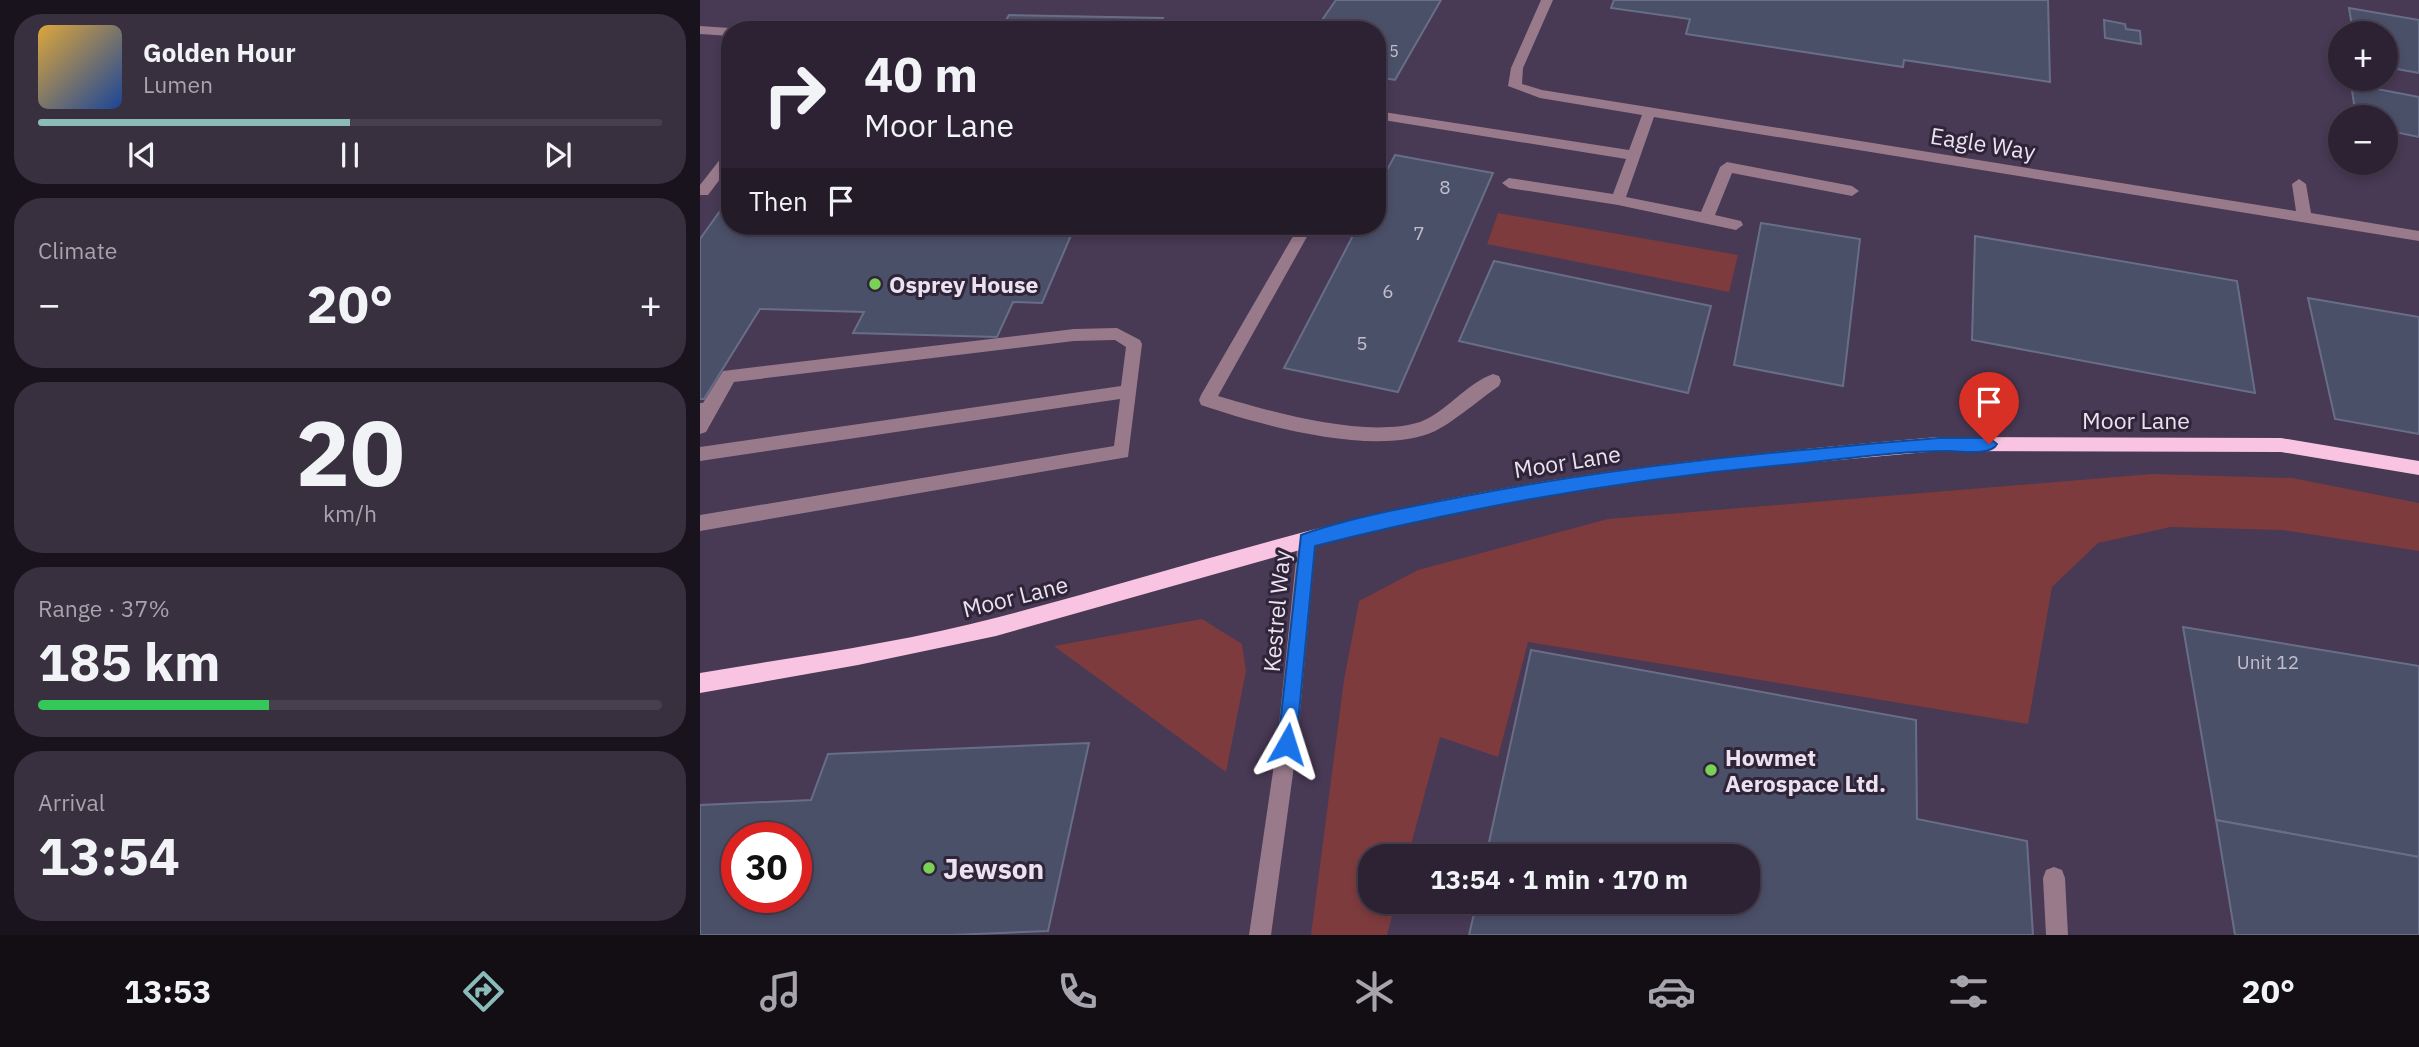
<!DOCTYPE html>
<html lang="en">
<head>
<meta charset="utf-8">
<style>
  :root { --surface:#2c2233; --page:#382f3f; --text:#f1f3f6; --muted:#a6a4ac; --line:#483f4e; --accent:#8bbbb9 }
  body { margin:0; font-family:"IBM Plex Sans",sans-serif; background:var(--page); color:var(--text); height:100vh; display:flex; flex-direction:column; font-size:26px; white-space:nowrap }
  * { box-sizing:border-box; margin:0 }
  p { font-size:23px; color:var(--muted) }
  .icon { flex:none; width:38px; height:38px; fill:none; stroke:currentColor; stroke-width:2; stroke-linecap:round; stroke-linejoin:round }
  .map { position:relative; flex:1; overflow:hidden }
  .drawer { display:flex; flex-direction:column; gap:14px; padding:14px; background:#18131c; width:700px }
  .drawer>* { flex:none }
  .top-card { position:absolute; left:21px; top:21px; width:665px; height:214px; border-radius:28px; box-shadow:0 4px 10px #0003,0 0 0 2px var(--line); background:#2c2233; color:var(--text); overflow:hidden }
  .fabs { position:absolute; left:1628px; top:21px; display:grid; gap:14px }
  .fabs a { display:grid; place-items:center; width:70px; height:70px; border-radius:50%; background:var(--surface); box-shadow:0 4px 10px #0003,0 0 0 2px var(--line); font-size:35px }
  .speed { position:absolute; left:21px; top:822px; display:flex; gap:14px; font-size:35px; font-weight:700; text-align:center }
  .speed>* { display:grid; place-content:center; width:91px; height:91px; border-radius:50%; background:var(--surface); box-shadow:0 4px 10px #0003,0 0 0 2px var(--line); line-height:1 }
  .speed .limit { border:10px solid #d22; background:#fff; color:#111 }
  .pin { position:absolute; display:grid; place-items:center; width:60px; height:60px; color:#fff; margin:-72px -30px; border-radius:50% 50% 50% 0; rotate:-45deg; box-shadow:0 0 7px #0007 }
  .pin .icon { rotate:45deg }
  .me { position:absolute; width:77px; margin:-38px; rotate:6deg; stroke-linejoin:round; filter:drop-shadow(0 0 5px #0008) }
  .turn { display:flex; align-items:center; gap:24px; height:147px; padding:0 28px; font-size:32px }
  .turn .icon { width:91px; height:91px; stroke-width:2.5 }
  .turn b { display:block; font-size:49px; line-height:60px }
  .then { display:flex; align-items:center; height:66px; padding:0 28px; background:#0003; gap:14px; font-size:26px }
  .big { font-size:52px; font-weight:800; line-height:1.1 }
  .drawer .tile { flex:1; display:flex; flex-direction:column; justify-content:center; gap:10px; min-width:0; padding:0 24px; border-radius:28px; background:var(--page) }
  .drawer .dial { align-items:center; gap:0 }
  .dial b { font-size:91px; line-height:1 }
  .song { display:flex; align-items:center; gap:21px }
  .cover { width:84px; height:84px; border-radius:10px; background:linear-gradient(135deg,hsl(40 70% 55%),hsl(220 70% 35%)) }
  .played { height:7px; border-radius:4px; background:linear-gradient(90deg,var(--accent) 50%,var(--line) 50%) }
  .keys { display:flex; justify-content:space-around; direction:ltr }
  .heat { display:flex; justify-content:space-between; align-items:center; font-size:38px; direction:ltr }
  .charge { height:10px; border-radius:5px; background:linear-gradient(90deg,#34c759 37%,var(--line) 0) }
  .trip { position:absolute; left:658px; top:844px; width:402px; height:70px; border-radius:28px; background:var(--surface); box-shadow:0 4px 10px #0003,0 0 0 2px var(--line); font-weight:800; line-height:70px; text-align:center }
  .dock { display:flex; height:112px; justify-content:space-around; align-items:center; background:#120e14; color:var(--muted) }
  .dock .icon { width:49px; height:49px }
  .dock .on { color:var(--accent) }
  .dock b { font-size:32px; color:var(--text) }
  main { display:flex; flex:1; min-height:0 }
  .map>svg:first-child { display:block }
  .built { fill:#483954; fill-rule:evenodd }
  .green { fill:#7d3b3e }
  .building { fill:#4b5069; stroke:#686e88; stroke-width:2; fill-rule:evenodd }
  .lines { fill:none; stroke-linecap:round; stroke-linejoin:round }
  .minor { fill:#997a8b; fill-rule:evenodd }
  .major { fill:#f8c4e1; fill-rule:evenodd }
  .route { fill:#1a73e8; stroke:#114b97; stroke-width:2 }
  .poi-dot { fill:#7ad157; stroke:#302439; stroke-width:2.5 }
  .labels { text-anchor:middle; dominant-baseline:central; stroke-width:6; stroke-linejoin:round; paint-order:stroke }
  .far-number-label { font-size:16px; fill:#c2bece }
  .number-label { font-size:19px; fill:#c2bece }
  .street-label { font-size:23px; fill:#eae2f0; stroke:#302439 }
  .poi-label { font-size:23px; font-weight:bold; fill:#eae2f0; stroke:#302439; text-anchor:start }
  .near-poi-label { font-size:28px; font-weight:bold; fill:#eae2f0; stroke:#302439; text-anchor:start }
</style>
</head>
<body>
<main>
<section class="drawer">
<div class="tile">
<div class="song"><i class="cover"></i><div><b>Golden Hour</b><p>Lumen</p></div></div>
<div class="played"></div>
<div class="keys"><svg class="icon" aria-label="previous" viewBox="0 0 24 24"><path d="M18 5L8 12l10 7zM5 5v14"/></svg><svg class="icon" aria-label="pause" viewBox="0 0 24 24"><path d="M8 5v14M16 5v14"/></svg><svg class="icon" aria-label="next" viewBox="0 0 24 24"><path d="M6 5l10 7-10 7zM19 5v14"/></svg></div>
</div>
<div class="tile"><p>Climate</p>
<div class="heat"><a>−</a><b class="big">20°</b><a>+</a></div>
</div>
<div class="tile dial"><b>20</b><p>km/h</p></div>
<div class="tile"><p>Range · 37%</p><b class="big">185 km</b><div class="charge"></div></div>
<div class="tile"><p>Arrival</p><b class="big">13:54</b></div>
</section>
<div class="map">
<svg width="1719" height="935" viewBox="0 0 1719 935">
  <rect width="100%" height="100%" fill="#3a2e44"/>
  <path class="built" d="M0,0H1719V935H0ZM30,30H677V226H30ZM1640,33H1685V79H1640ZM1640,117H1685V163H1640ZM37,838H96V898H37ZM670,856H1048V901H670Z"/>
  <g class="green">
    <polygon points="798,213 1038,255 1029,292 787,244"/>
    <polygon points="1452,474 1592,478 1719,503 1719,551 1583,530 1471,527 1398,543 1352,587 1328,724 828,642 798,757 740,737 708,856 670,856 670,901 696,901 687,935 611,935 644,680 659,601 718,570 908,519"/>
    <polygon points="502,619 542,644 546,671 526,772 354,646"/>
  </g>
  <g class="building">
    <polygon points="636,0 741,0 695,80 677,77 677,30 615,30"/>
    <polygon points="914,0 1348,0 1350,82 1204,60 1203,67 986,34 990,19 911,8"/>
    <polygon points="1649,8 1719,20 1719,73 1685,67 1685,33 1653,33"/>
    <polygon points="309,15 463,18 458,30 300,30"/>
    <polygon points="1404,20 1425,24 1426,29 1440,31 1441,44 1405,38"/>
    <polygon points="1651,84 1719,97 1719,137 1685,130 1685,117 1656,117"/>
    <polygon points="695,155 793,173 698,392 584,368 658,226 677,226 677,189"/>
    <polygon points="30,197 30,226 375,226 342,303 313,302 297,337 153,333 164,312 60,309 4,399 0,399 0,239"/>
    <polygon points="1061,223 1160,239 1143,386 1034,365"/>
    <polygon points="1275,236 1537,281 1555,393 1272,340"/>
    <polygon points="794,261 1011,306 988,393 759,341"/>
    <polygon points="1608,298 1719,317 1719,434 1635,419"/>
    <polygon points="1483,627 1719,666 1719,857 1516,820"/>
    <polygon points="831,650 1216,720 1217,819 1327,841 1333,935 769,935 777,901 1048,901 1048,856 786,856"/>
    <path d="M389,743L348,931L253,935H0V805L111,800L128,754ZM37,838H96V898H37Z"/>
    <polygon points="1516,820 1719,857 1719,935 1535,935"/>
  </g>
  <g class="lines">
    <g class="minor">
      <polygon points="841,0 853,0 823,68 822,84 842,90 1596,211 1592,184 1599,179 1606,184 1611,213 1719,231 1719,241 954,117 926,197 1001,212 1020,167 1027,162 1152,186 1159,191 1152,196 1032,173 1015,215 1041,221 1043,225 1036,230 918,205 809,188 802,183 809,178 913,194 926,159 677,119 677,111 929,150 942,115 840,98 808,86 811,68"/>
      <polygon points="0,26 30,28 35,30 30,30 30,36 0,34"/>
      <polygon points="30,151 30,166 8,195 0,195 0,185 25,153"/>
      <path d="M599,226H613L518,396C572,412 665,439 720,422C745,413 767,383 793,374L799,376L801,381L799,386C781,398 747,428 728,434C668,455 560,425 501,405L499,400L501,395Z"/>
      <polygon points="417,328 440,340 442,344 428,457 0,531 0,515 414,446 420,399 0,461 0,447 421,386 426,347 415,340 374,341 34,382 6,432 0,434 0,403 3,403 23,371 374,329"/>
      <polygon points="607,532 613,534 616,540 597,744 571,935 549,935 577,744 598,540 601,534"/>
      <polygon points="1354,867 1362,870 1365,878 1368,935 1346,935 1343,878 1346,870"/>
    </g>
    <path class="major" d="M1238,437L1581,438L1719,461V475L1581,452L1238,451L1006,472L835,498L721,520L607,548L296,636L158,665L0,693V673C100,656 201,643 299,617C440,580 580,534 722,504C893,468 1065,452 1238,437Z"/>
  </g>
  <path class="route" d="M1238,438H1289L1297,444C1291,456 1260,451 1247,451C1200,451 1152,458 1105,463C939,477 776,505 615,546L596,744L594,750L587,753L580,750L578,744L601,535C651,517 718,505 771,495C925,465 1081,451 1238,438Z"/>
  <g class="poi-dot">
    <circle cx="175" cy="284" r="7"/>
    <circle cx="1011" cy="770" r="7"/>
    <circle cx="229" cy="868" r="7"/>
  </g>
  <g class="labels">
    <g class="far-number-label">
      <text x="694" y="51">5</text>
    </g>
    <g class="number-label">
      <text x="745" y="187">8</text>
      <text x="719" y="233">7</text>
      <text x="688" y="291">6</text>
      <text x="662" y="343">5</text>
      <text x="1568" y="662">Unit 12</text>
    </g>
    <g class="street-label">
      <text transform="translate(1283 143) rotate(9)">Eagle Way</text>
      <text x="1436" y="420">Moor Lane</text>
      <text transform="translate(867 461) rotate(-9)">Moor Lane</text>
      <text transform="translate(315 596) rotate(-14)">Moor Lane</text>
      <text transform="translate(576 611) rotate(-85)">Kestrel Way</text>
    </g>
    <g class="poi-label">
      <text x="189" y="284">Osprey House</text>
      <text x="1025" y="757">Howmet<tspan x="1025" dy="26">Aerospace Ltd.</tspan></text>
    </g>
    <g class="near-poi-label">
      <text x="243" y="868">Jewson</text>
    </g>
  </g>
</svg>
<div class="fabs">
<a>+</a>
<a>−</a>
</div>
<div class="speed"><div class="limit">30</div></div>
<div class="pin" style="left:1289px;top:444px;background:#d93025"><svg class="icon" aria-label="arrive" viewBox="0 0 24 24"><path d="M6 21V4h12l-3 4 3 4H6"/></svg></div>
<svg class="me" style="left:587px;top:744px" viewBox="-20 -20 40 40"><path d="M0-17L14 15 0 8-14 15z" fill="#1a73e8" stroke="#fff" stroke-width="4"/></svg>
<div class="trip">13:54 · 1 min · 170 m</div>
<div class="top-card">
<div class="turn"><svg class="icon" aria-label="right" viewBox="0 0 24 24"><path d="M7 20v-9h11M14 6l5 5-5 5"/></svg><div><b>40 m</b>Moor Lane</div></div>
<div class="then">Then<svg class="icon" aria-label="arrive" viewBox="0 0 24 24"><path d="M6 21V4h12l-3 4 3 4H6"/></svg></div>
</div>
</div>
</main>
<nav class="dock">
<b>13:53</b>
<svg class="icon on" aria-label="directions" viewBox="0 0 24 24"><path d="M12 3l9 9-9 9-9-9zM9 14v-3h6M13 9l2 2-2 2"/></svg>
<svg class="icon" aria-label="music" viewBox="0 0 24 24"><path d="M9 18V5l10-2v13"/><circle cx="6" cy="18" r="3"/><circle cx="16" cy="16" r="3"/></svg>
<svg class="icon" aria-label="phone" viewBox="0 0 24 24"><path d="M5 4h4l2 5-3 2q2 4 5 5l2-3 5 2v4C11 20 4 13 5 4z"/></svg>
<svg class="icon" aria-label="climate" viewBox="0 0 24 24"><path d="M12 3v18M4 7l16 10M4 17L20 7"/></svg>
<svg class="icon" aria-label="car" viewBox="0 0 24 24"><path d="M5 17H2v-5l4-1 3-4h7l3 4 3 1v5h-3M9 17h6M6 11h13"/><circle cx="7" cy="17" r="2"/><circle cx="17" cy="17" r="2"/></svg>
<svg class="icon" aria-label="filters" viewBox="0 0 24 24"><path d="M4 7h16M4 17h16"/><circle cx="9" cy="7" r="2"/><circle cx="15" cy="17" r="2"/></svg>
<b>20°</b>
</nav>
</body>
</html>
